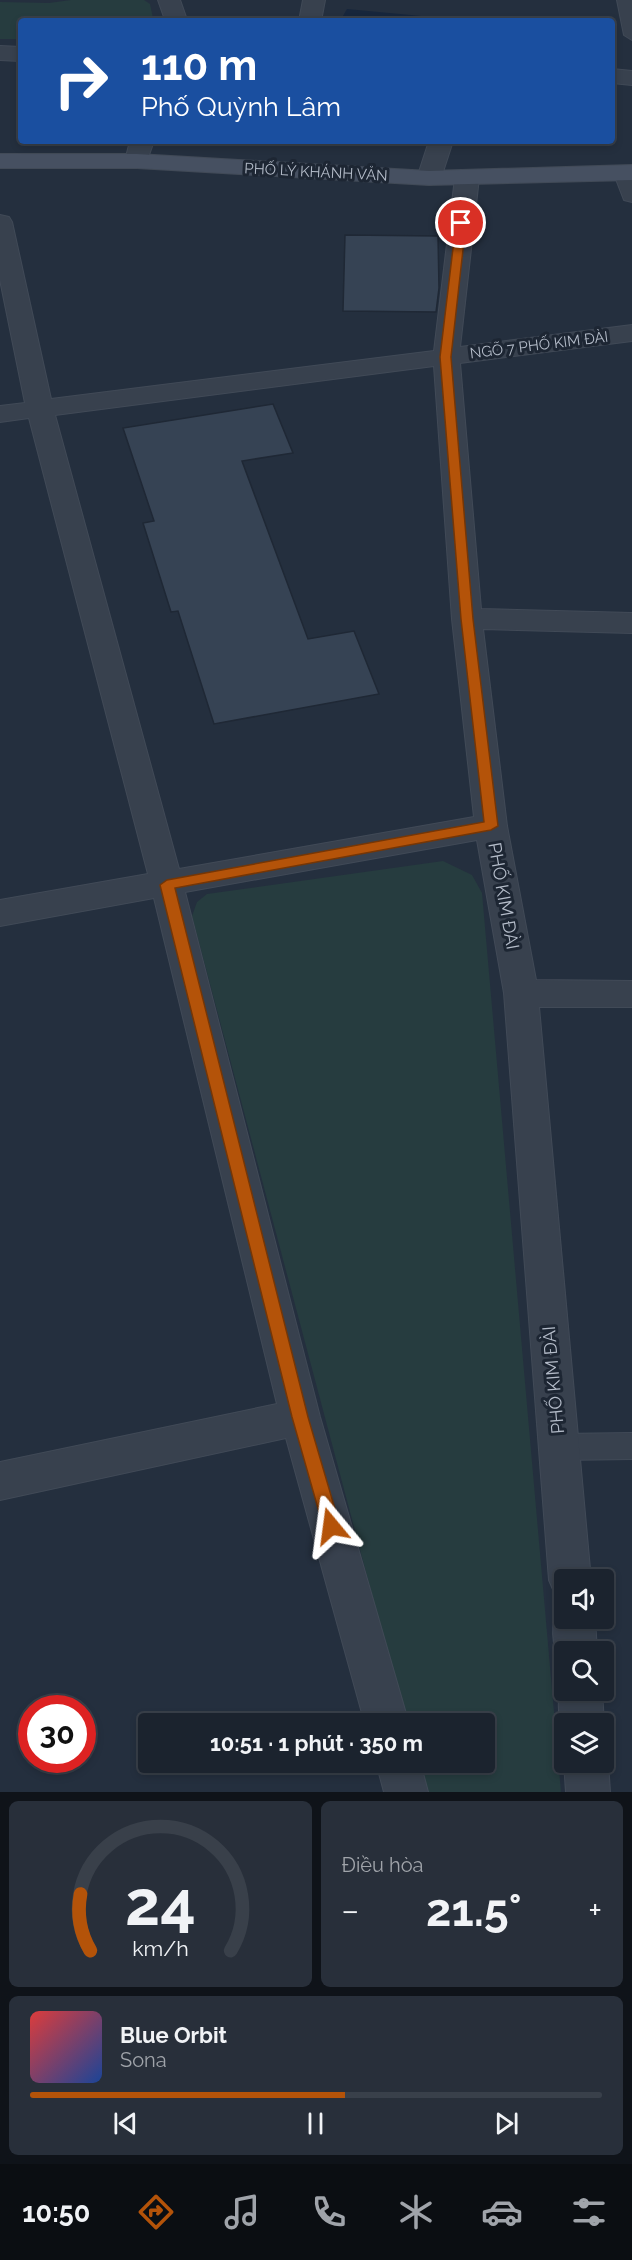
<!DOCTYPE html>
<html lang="vi">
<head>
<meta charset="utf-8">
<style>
  :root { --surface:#1b232e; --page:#282f3a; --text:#f1f3f6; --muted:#a0a4aa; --line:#39404a; --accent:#b45309 }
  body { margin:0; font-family:Raleway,sans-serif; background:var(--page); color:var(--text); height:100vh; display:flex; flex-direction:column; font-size:22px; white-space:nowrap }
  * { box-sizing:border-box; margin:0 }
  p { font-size:20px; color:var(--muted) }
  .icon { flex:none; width:33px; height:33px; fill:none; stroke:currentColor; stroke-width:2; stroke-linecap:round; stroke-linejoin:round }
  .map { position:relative; height:1792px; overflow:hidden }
  .details { display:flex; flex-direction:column; gap:9px; padding:9px; background:#0f1319; flex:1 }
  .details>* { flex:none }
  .banner { position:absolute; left:18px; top:18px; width:597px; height:126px; border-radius:6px; box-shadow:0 3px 9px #0003,0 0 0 2px var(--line); background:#1a4fa0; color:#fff; overflow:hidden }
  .fabs { position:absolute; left:554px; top:1569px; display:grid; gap:12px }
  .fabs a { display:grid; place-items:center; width:60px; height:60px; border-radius:6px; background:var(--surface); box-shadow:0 3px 9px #0003,0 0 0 2px var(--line); font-size:30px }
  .speed { position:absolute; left:18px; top:1695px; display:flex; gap:12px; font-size:30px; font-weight:700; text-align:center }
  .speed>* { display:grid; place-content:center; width:78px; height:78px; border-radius:50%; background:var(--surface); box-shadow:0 3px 9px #0003,0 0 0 2px var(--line); line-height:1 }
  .speed .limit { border:9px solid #d22; background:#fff; color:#111 }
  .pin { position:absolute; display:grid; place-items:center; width:51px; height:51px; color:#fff; margin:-26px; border:3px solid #fff; border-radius:50%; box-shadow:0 2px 6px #0007 }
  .me { position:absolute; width:66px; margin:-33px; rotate:344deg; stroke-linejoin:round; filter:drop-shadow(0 0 4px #0008) }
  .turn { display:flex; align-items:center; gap:21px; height:126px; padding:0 24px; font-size:27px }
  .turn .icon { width:78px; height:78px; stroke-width:2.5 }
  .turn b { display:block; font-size:42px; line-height:51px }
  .big { font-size:45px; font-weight:700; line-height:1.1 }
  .details .card { flex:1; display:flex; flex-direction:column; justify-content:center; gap:9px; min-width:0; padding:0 21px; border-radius:9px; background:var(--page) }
  .details .dial { align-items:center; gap:0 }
  .dial svg { height:156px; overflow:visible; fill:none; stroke:var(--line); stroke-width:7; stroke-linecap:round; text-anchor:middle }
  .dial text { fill:var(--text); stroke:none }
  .song { display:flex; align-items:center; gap:18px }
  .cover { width:72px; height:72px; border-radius:9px; background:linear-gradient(135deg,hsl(0 70% 55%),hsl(220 70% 35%)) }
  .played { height:6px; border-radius:3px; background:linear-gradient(90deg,var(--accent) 55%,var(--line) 55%) }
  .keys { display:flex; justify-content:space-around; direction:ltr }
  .heat { display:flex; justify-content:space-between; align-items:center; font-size:33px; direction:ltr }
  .details .tiles { flex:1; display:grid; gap:9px; grid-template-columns:1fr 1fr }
  .card:last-child { grid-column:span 2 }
  .trip { position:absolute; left:138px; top:1713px; width:357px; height:60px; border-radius:6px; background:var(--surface); box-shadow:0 3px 9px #0003,0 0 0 2px var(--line); font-weight:700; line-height:60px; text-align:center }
  .tab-bar { display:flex; height:96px; justify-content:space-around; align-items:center; background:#0b0e12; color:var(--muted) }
  .tab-bar .icon { width:42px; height:42px }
  .tab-bar .current { color:var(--accent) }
  .tab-bar b { font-size:27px; color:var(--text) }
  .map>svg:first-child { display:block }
  .green { fill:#263c3f }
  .water { fill:#17263c }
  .building { fill:#364354; stroke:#1f2835; stroke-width:1.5 }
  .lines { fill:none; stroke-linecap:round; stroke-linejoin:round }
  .lane-casing { stroke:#414a57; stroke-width:2 }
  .street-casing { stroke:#414a57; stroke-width:2 }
  .secondary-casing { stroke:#414a57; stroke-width:2 }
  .lane { fill:#38414e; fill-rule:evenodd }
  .street { fill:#38414e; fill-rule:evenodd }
  .secondary { fill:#465061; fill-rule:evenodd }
  .route { fill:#b45309; stroke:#753606; stroke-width:1.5 }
  .labels { text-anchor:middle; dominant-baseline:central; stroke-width:6; stroke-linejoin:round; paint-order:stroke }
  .far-street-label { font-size:15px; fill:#b4bcc9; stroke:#1d2633 }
  .street-label { font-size:18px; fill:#b4bcc9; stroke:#1d2633 }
</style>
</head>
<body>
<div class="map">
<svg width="632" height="1792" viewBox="0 0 632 1792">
  <rect width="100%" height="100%" fill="#242f3e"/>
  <g class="green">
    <polygon points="71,0 144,0 150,4 153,18 151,21 21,21 21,39 0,39 0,2 49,3"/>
    <polygon points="443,861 472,875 482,893 561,1792 424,1792 416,1763 484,1762 484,1724 406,1723 192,916 197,902 207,894"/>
  </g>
  <polygon class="water" points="347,9 474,21 340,21"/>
  <g class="building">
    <polygon points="345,235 438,236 439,288 436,312 343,311"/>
    <polygon points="273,404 293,453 242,461 308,639 354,631 379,694 214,724 178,611 171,612 143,523 154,521 123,428"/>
  </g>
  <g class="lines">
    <defs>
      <g id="lane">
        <polygon points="617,0 632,0 632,40 624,35"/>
        <polygon points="632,1433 632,1459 559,1460 549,1456 544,1447 549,1438 559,1434"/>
      </g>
      <g id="street">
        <polygon points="158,0 180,0 186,17 185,21 163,21 164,17"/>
        <polygon points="303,0 325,0 321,21 299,21"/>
        <polygon points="0,46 21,47 21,61 0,60"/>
        <polygon points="612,69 632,71 632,85 612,83"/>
        <polygon points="130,141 154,141 145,166 137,168 129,166 125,161"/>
        <polygon points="429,141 453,141 441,178 437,183 429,185 421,183 417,178"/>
        <polygon points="626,167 632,168 632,202 624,200 614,174 618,169"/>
        <path d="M467,171L475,173L479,178L460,347L632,325V341L460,363L481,609L632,613V633L483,629L507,826L536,980L632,981V1007H539L591,1580H564V1598L555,1594L549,1580L504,993L477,840L185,892L320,1417L409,1724H365L286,1438L0,1500V1462L277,1404L154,898L0,926V900L148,874L29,418L0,422V406L25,403L0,280V215L9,217L12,222L51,399L434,351L455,178L459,173ZM434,366L452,619L474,817L179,869L55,415Z"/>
        <path d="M564,1601V1618H595L597,1652H564V1668L561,1667C552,1646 550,1624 559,1603Z"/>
        <path d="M564,1676V1690H602L604,1724L603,1726V1724H564V1733C557,1716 557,1694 564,1676Z"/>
        <polygon points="603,1750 608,1762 610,1792 566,1792 564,1762 603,1762"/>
        <polygon points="376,1762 420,1762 428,1792 384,1792"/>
      </g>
      <polygon id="secondary" points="0,154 137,154 429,171 632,165 632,180 429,185 137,168 0,168"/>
    </defs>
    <use href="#lane" class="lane-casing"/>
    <use href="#street" class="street-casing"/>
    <use href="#secondary" class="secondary-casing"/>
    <use href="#lane" class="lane"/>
    <use href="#street" class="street"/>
    <use href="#secondary" class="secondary"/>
  </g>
  <polygon class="route" points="461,220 466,223 451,357 473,619 498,826 491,830 175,888 308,1417 340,1526 337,1532 331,1534 325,1532 323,1526 292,1417 160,885 167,880 484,822 461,619 440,357 456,223"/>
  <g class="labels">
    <g class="far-street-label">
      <text transform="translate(316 172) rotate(3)">PHỐ LÝ KHÁNH VĂN</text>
      <text transform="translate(539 345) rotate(-7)">NGÕ 7 PHỐ KIM ĐÀI</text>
    </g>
    <g class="street-label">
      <text transform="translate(504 896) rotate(80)">PHỐ KIM ĐÀI</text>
      <text transform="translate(553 1380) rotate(-95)">PHỐ KIM ĐÀI</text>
    </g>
  </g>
</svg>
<div class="fabs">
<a><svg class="icon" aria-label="sound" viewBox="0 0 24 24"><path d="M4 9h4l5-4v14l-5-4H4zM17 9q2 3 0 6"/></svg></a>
<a><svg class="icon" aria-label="search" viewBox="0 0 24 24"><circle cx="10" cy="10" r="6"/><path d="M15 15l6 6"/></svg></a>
<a><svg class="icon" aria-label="layers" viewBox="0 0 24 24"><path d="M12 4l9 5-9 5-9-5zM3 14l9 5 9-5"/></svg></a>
</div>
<div class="speed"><div class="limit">30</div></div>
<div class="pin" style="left:461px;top:223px;background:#d93025"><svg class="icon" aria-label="arrive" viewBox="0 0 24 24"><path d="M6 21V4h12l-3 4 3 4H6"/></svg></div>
<svg class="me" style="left:331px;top:1526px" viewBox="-20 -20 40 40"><path d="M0-17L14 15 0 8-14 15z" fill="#b45309" stroke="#fff" stroke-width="4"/></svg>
<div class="trip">10:51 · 1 phút · 350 m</div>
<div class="banner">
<div class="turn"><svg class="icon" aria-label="right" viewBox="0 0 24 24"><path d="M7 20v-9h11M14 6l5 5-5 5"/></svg><div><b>110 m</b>Phố Quỳnh Lâm</div></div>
</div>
</div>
<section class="details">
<div class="tiles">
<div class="card dial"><svg viewBox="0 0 100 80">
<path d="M14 69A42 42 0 1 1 86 69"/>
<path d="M14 69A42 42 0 0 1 9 40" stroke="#b45309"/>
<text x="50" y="56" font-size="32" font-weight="700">24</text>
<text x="50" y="72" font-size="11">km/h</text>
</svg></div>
<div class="card"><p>Điều hòa</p>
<div class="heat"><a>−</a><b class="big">21.5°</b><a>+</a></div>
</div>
<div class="card">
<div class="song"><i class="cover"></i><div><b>Blue Orbit</b><p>Sona</p></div></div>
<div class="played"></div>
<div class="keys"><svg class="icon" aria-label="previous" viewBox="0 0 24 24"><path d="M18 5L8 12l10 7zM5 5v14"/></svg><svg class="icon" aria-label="pause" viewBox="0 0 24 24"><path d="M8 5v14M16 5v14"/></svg><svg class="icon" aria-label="next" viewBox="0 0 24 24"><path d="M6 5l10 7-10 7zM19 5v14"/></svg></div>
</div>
</div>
</section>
<nav class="tab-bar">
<b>10:50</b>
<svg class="icon current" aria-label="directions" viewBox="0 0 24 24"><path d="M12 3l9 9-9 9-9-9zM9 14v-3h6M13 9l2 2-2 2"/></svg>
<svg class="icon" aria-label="music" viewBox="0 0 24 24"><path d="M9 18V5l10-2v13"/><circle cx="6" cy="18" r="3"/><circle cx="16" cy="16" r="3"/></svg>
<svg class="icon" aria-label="phone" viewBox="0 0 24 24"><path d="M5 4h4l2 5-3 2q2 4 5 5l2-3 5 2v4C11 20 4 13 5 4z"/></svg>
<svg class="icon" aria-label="climate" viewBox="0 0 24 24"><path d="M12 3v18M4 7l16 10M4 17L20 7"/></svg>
<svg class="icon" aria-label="car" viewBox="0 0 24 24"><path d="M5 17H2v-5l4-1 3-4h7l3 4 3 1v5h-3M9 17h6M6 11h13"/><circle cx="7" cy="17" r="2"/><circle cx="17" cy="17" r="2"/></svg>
<svg class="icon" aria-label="filters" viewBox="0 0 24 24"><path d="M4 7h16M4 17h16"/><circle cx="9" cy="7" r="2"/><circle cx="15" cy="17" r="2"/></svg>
</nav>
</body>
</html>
